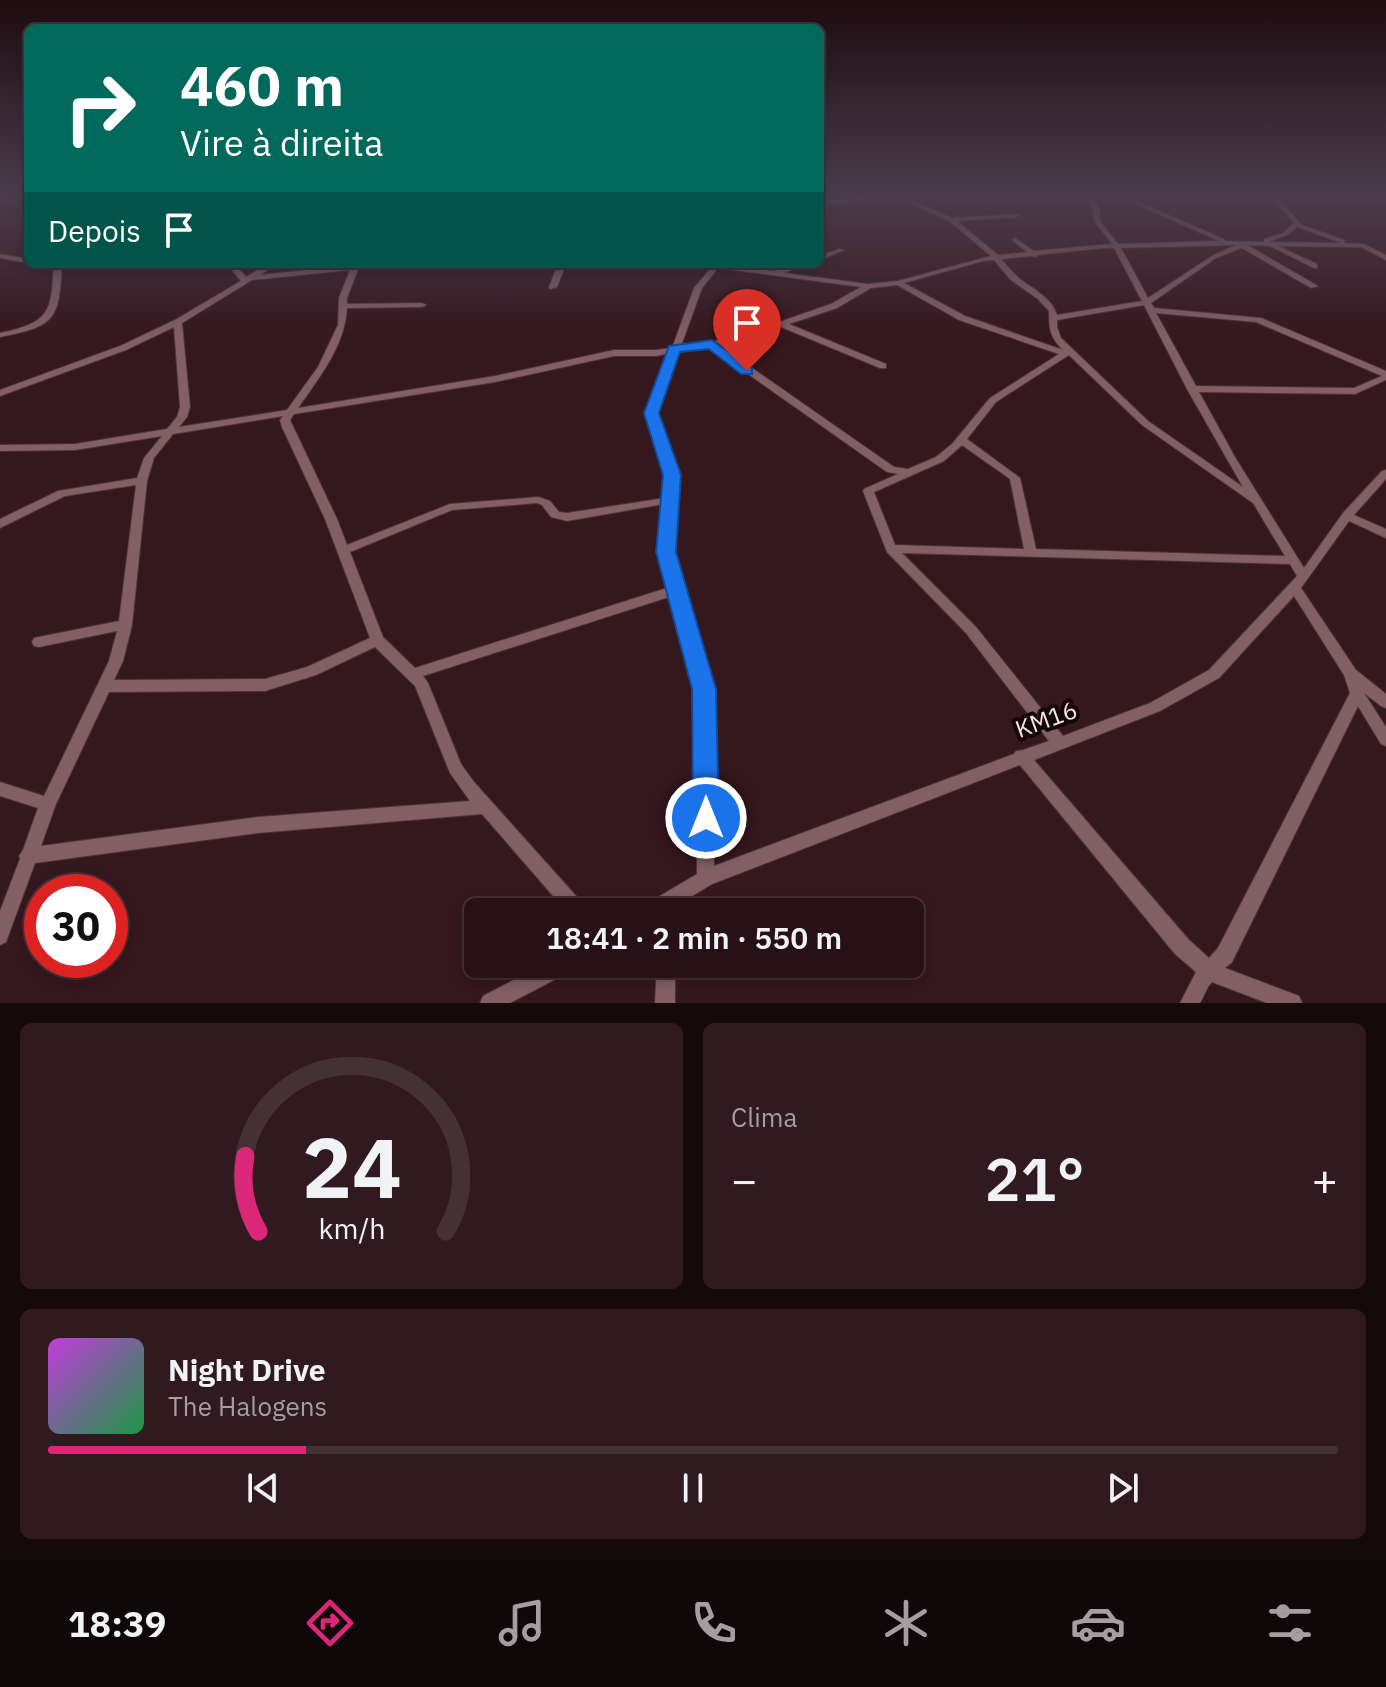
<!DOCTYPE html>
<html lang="pt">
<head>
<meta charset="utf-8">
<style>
  :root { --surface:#281116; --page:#301a1f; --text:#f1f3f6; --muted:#a59da1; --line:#443135; --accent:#db2777 }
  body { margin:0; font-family:"IBM Plex Sans",sans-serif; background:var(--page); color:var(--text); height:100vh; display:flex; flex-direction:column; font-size:30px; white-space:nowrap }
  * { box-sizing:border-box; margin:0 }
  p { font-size:26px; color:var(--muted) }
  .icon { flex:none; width:44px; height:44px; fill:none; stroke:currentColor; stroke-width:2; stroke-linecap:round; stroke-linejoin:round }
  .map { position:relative; height:1003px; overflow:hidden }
  .details { display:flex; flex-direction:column; gap:20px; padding:20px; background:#16090c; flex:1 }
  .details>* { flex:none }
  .top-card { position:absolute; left:24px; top:24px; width:800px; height:244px; border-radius:12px; box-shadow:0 4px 12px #0003,0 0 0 2px var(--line); background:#00695c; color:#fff; overflow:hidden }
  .speed { position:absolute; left:24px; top:874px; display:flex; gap:16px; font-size:40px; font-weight:700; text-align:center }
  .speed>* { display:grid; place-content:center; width:104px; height:104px; border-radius:50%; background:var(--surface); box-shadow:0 4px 12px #0003,0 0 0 2px var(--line); line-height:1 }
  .speed .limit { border:12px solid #d22; background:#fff; color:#111 }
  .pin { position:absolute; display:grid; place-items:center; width:68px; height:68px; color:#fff; margin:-82px -34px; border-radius:50% 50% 50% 0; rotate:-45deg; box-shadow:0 0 8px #0007 }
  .pin .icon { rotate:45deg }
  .me { position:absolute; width:88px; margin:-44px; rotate:0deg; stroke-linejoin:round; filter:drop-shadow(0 0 6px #0008) }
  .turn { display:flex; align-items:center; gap:28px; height:168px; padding:0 24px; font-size:36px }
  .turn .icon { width:104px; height:104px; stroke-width:2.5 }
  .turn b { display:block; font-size:56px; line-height:68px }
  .then { display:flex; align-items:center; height:76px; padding:0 24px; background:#0003; gap:16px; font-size:30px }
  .big { font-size:60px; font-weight:600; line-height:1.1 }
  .details .widget { flex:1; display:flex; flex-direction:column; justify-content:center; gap:12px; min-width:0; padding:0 28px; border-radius:12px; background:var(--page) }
  .details .dial { align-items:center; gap:0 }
  .dial svg { height:208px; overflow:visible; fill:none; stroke:var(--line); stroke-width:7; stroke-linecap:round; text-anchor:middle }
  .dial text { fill:var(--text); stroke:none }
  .song { display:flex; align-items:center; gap:24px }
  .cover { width:96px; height:96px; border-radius:12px; background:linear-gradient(135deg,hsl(290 70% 55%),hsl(140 70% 35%)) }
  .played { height:8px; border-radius:4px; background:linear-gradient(90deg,var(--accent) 20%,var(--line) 20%) }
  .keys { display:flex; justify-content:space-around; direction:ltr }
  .heat { display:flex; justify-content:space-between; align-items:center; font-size:44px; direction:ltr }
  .details .tiles { flex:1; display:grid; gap:20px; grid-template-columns:1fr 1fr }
  .widget:last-child { grid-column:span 2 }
  .trip { position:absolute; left:464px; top:898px; width:460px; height:80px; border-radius:12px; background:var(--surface); box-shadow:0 4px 12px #0003,0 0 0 2px var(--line); font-weight:600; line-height:80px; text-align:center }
  .tab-bar { display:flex; height:128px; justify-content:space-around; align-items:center; background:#100709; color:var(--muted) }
  .tab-bar .icon { width:56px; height:56px }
  .tab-bar .selected { color:var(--accent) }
  .tab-bar b { font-size:36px; color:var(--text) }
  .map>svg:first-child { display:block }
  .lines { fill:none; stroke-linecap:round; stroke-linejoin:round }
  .minor-casing { stroke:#4c3439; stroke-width:2 }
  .minor { fill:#825e65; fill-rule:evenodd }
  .route { fill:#1a73e8; stroke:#114b97; stroke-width:2 }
  .labels { text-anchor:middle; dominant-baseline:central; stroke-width:8; stroke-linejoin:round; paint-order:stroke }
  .near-street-label { font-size:24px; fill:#f8e3e6; stroke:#14070a }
</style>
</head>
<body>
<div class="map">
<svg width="1386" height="1003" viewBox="0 0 1386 1003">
  <rect width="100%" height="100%" fill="#35171e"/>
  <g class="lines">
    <defs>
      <g id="minor">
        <polygon points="864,197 874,197 845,204 820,204 820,200 845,200"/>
        <path d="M897,197H904L952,218L1018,214L1019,215L1016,217L957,221L998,255L1027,252L1013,241L1012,240L1015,238L1034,251L1112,244L1094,221L1093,208L1086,197H1092L1099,208L1100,221L1118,244L1219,241L1120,197H1127L1224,239L1225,241L1264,242V239L1283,233L1294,223L1271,197H1277L1302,225L1344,240L1345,241L1343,243L1364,244L1386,255V260L1361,247L1278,246L1317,264V268H1314L1270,246L1247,245L1318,286L1311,288L1242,248L1216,258L1151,303L1154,308L1261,318L1386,371V380L1355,394L1199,392L1236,459L1304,568L1343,513L1382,471L1386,470V479L1354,515L1386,529V538L1349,521L1301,588L1356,670L1386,694V708L1381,706L1364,693L1386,727V746L1381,744L1358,706L1232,962L1225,968L1299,996L1302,1003H1267L1212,982L1208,987L1200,1003H1180L1196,972L1175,954L1020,765L712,884L666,912H640L643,906L697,874V689L672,596L423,676L428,683L461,764L474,782L585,906L588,912H567L482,814L258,833L35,863L6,942L0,945V911L20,859L19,856L23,850L38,808L0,796V782L44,796L109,661L117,631L39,647L34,646L32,642L34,638L119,621L136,485L65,496L0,528V519L58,491L137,478L144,458L162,436L75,450L0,451V445L75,444L167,429L177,417L180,407L174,327L126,350L0,396V390L120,346L175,320L241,281L227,264H235L246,277L268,264H277L260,275L360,264L347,298V304L422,303L426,305L422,307L347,308C345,346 319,378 298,408L495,376L614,350H656L672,348L694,288L712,267L699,264H722L774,271L795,264H806L784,273L868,284L898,281L991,256L949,221ZM1297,227H1298L1341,243L1268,242L1287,235ZM1236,245L1212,256L1148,298L1121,248ZM1102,248H1114L1142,301L1057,315C1052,298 1033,289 1020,279C1013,273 1007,266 1001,259L1032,256L1035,257L1038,255ZM994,260L1011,280L1038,299L1049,311C1049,330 1050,337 1063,350L965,316L904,283L983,261ZM718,268L861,287L831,304L733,338L681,346L702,288ZM350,270L339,298L338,325L318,367L287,410L179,427L187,417L190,407L182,323L252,280ZM897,285L959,320L1059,354L990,398L952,444L936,457L908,469L894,467L719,345L738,342L781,327L880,368H886V364L789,324L837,308L871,288ZM1144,305L1187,389L1243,487L1148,421L1061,338L1057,327V320ZM1156,313L1256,322L1382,376L1354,388L1196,386ZM710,347L887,472L898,474L864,489L863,491L887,552L966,633L1049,741L1023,750L1016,751L1014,754L714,866L711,689L672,552L677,475L656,416L679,352ZM670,353L646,416L667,475L665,498L567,513L559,512L550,501L538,497L450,504L347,545L337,519L290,420L294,414L495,382L614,356H656ZM1069,355L1142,425L1253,503L1285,556L1036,549L1020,478L967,439L996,402ZM283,416L280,420L282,427L325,519L370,638L307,667L265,679L114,680L123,661L132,625L147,481L154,458L173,434ZM962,445L1010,479L1024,549L895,545L874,492L944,461ZM537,503L542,505L551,517L567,521L664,504L660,552L670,587L415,668L383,637L350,552L452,510ZM902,553L1290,564L1297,576L1209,670L1150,703L1063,736L976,627ZM1294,596L1344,675L1350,693L1218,948L1209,958L1189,940L1034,760L1160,711L1219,678ZM375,647L415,686L450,773L470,801L258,817L41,846L56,804L109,692L265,691L316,675Z"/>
        <polygon points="839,249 844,250 820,260 820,256"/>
        <polygon points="0,254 28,259 28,263 0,258"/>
        <path d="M54,264H62C59,320 56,326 0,337V333C51,322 51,313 54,264Z"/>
        <polygon points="558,264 566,264 557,287 550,289 549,287"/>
        <polygon points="545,964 573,964 571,971 510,1003 480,1003 483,996"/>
        <polygon points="657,964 675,964 675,1003 655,1003"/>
      </g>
    </defs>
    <use href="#minor" class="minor-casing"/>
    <use href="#minor" class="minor"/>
  </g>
  <linearGradient id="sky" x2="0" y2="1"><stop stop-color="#1d0d10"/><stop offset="0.58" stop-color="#4b3c4c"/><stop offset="1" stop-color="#4b3c4c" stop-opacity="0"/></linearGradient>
  <rect width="1386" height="337" fill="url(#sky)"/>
  <polygon class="route" points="712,340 752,368 752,374 741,374 709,349 680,352 659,413 681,475 676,552 716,689 719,818 716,826 706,830 696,826 693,818 692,689 656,552 663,475 644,413 669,346"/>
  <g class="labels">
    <g class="near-street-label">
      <text transform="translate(1046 719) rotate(-20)">KM16</text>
    </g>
  </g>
</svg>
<div class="speed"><div class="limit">30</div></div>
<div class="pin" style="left:747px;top:371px;background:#d93025"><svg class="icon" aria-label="arrive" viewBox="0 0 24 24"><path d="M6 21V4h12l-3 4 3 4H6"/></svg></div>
<svg class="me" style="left:706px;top:818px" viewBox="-20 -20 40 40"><circle r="17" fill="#1a73e8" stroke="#fff" stroke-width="3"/><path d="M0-11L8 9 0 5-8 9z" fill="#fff"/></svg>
<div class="trip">18:41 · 2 min · 550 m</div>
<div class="top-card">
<div class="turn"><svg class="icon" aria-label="right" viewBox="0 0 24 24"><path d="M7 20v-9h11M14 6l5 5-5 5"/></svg><div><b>460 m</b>Vire à direita</div></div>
<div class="then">Depois<svg class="icon" aria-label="arrive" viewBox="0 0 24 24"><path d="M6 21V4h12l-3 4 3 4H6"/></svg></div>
</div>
</div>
<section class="details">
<div class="tiles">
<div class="widget dial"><svg viewBox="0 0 100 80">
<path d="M14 69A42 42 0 1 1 86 69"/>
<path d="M14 69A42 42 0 0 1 9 40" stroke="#db2777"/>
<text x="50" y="56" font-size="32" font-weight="700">24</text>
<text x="50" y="72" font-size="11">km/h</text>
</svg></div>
<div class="widget"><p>Clima</p>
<div class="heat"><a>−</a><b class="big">21°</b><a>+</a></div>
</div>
<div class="widget">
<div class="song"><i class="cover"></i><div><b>Night Drive</b><p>The Halogens</p></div></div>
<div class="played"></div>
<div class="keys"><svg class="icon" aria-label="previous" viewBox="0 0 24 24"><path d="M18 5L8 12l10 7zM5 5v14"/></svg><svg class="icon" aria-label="pause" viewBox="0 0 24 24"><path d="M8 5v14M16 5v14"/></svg><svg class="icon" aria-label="next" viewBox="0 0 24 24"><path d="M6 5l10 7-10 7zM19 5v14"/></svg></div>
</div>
</div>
</section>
<nav class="tab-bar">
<b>18:39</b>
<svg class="icon selected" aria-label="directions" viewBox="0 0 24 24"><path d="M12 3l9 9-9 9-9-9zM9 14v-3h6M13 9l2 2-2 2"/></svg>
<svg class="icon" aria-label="music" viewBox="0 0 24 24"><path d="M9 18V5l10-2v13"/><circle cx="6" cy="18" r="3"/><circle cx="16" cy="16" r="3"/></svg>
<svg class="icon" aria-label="phone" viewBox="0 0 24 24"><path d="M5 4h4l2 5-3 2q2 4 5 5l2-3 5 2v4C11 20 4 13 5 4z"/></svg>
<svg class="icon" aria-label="climate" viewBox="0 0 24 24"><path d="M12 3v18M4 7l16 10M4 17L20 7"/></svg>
<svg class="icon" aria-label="car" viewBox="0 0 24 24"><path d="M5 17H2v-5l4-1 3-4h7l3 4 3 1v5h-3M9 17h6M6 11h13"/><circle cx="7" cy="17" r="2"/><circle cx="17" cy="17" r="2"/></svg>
<svg class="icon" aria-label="filters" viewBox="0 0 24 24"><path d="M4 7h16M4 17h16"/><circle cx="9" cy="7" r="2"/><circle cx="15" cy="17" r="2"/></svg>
</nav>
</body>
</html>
